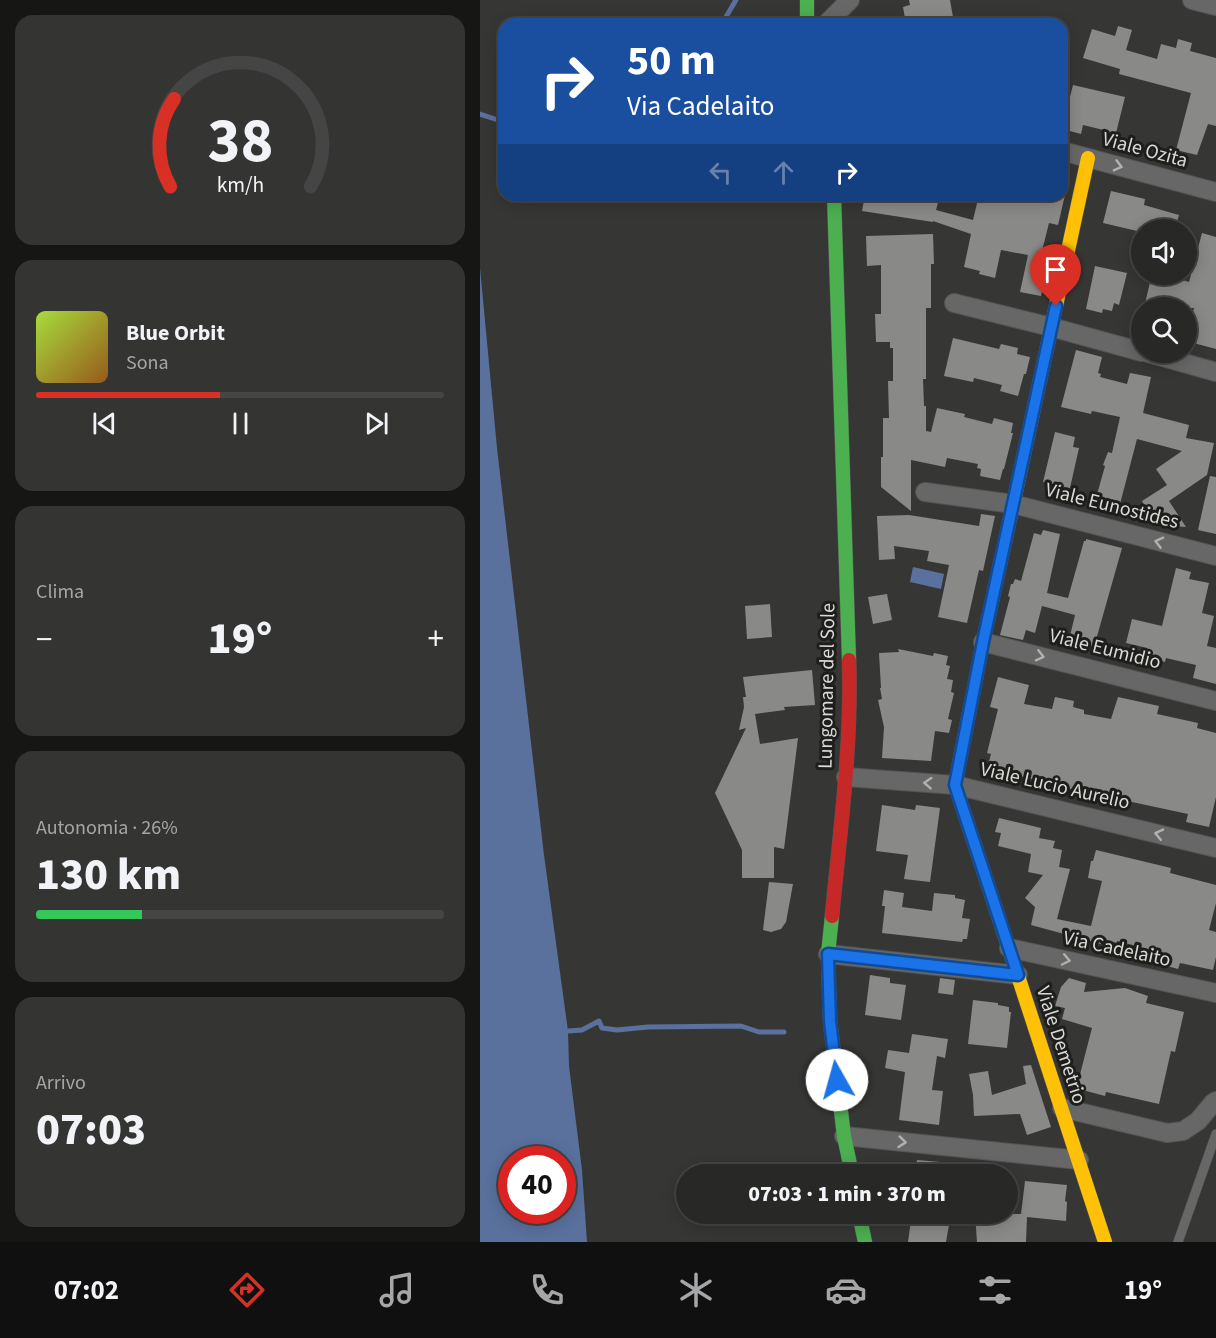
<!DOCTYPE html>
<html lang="it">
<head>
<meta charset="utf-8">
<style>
  :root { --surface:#282927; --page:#343533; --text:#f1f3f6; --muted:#a5a6a7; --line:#444544; --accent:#d93025 }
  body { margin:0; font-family:"Source Sans 3",sans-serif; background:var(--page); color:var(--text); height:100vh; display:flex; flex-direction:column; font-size:22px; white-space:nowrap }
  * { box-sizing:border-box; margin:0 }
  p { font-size:20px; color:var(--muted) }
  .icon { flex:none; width:33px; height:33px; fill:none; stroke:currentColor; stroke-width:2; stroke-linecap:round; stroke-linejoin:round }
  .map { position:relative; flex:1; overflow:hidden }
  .sheet { display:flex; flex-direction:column; gap:15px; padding:15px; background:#161715; width:480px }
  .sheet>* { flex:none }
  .banner { position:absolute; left:18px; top:18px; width:570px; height:183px; border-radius:18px; box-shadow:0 3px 15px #0003,0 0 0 2px var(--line); background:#1a4fa0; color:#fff; overflow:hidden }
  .buttons { position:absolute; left:651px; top:219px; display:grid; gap:12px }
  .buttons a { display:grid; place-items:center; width:66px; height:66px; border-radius:50%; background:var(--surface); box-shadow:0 3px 15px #0003,0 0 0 2px var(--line); font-size:30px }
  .speed { position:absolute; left:18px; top:1146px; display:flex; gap:12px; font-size:30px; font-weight:700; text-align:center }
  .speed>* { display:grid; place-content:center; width:78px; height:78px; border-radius:50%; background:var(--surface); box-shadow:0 3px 15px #0003,0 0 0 2px var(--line); line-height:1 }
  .speed .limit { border:9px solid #d22; background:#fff; color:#111 }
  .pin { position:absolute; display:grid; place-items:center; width:51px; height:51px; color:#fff; margin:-62px -26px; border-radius:50% 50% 50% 0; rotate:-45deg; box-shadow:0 0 6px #0007 }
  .pin .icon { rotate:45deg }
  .me { position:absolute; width:66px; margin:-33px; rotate:353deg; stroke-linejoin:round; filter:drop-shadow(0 0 4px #0008) }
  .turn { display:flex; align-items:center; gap:21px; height:126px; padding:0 30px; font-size:27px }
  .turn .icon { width:78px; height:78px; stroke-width:2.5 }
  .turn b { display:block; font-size:42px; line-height:51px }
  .lanes { display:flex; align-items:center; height:57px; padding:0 30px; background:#0003; justify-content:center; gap:30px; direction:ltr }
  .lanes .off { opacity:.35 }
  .big { font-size:45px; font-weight:800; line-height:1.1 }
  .sheet .card { flex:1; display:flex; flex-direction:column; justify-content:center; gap:9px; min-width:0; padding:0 21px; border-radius:18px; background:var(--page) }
  .sheet .dial { align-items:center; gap:0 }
  .dial svg { height:156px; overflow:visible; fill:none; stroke:var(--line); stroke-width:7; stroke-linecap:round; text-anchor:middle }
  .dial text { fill:var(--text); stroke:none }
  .song { display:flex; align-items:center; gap:18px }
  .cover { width:72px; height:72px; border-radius:9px; background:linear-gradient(135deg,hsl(80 70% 55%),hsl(30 70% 35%)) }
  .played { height:6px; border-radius:3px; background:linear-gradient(90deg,var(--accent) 45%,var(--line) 45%) }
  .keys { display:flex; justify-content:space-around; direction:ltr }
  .heat { display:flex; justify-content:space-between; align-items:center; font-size:33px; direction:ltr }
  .charge { height:9px; border-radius:4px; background:linear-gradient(90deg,#34c759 26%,var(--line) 0) }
  .trip { position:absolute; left:196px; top:1164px; width:342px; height:60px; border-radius:30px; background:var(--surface); box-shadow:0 3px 15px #0003,0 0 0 2px var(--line); font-weight:800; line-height:60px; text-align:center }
  .tab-bar { display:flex; height:96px; justify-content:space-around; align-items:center; background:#101010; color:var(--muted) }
  .tab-bar .icon { width:42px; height:42px }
  .tab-bar .active { color:var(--accent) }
  .tab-bar b { font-size:27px; color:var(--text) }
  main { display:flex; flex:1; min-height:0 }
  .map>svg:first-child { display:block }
  .water { fill:#5a709d; fill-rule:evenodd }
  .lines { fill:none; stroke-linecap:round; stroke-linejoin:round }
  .stream { stroke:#5a709d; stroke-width:5 }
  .building { fill:#898a87 }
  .lane-casing { stroke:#535452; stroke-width:10 }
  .street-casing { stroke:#535452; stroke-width:20 }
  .fast-casing { stroke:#535452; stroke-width:15 }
  .slow-casing { stroke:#535452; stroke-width:15 }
  .jam-casing { stroke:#535452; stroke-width:15 }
  .lane { stroke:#666766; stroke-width:9 }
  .street { stroke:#666766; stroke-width:18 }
  .fast { stroke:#4caf50; stroke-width:14 }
  .slow { stroke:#ffc107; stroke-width:14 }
  .jam { stroke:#c62828; stroke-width:14 }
  .oneway { stroke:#b1b2af }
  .route-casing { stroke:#114b97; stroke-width:15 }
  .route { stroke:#1a73e8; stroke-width:10 }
  .labels { text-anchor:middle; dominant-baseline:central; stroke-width:6; stroke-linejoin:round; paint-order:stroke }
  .street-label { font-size:20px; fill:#d9dad6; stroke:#1e1f1c }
</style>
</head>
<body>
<main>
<section class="sheet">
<div class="card dial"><svg viewBox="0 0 100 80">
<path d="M14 69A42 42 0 1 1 86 69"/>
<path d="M14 69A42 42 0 0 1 16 24" stroke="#d93025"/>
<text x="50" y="56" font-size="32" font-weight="700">38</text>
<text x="50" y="72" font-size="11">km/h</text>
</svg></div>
<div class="card">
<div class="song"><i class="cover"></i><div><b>Blue Orbit</b><p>Sona</p></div></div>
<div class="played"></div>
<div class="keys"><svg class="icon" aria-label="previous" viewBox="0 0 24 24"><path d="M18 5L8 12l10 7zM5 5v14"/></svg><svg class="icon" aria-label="pause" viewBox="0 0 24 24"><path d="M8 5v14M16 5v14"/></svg><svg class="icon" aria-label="next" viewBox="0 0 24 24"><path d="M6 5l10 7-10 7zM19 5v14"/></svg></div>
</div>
<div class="card"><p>Clima</p>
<div class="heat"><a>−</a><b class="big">19°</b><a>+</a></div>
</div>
<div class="card"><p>Autonomia · 26%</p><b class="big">130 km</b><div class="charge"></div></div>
<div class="card"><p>Arrivo</p><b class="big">07:03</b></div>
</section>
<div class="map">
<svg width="736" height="1242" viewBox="0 0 736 1242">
  <rect width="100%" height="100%" fill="#363734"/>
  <g class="water">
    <path d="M0,268L17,448L64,855L88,1031L89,1066L102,1170L107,1242H0ZM32,1160H82V1210H32Z"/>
    <polygon points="433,567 464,574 461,589 430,582"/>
  </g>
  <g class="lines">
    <g class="stream">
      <polyline points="235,24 243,22 256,0"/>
      <polyline points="0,114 18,120 24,118"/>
      <polyline points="88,1031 102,1030 119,1021 122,1028 137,1030 168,1027 261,1026 279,1032 304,1032"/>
    </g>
  </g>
  <g class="building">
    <polygon points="429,0 470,0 473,17 453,20 453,22 444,24 426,24 423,7 430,5"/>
    <polygon points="638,26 652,30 646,50 677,59 681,44 696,48 698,39 712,43 710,51 736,58 736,126 728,124 717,155 696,150 711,93 639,74 640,69 603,58 612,29 635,36"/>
    <polygon points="593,85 645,97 636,133 603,125 601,134 582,129"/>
    <polygon points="631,191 665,199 664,205 699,215 695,230 658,230 657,231 623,223"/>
    <polygon points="385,195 460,195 456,210 493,220 499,195 585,195 578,225 569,223 562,251 571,252 561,296 540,292 548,255 521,250 515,278 499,274 500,271 484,267 491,234 453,221 453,222 382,211"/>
    <polygon points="722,233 736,237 736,349 706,341 706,336 714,308 664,308 671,278 676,279 677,274 683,274 709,282"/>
    <polygon points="453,234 454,264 451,264 451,308 446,308 446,379 443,379 444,406 446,406 446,431 451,432 457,408 485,414 484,417 512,424 514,418 533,423 531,433 533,433 524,469 523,469 520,480 500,476 501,469 497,468 498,464 467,458 465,467 431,460 431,511 401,487 401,457 403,457 403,418 409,418 408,381 413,381 413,348 410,348 410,342 396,342 395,314 401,314 401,265 387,266 386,236"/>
    <polygon points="615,266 647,273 639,305 634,303 632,311 623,309 622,313 606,309"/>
    <polygon points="473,338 519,349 521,344 538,348 537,354 550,357 546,374 544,374 538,396 520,391 522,385 494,378 493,382 464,376"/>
    <polygon points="596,350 622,357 618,373 621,374 620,377 647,384 650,373 671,377 663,413 709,425 706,438 734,443 727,475 689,501 706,527 676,525 662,501 687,485 676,469 702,451 657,439 640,504 616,498 625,466 623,465 628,452 632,453 640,417 612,411 611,414 581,407"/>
    <polygon points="575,432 595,437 593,447 599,448 590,488 563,482"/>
    <polygon points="730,476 736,477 736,534 718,530"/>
    <polygon points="501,514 515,516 503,571 499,570 487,623 458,617 469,565 447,561 449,551 414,546 415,559 399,560 397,516 429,515 499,526"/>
    <polygon points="563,530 580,534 567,593 588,598 604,541 606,541 606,539 642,548 614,647 589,640 595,615 562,606 555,633 546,630 543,640 520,635 530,597 528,596 531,584 533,584 535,579 541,581 554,533 561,535"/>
    <polygon points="696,568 711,572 709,579 729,583 722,613 734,616 727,646 736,648 736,684 713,678 716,665 686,658 685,662 661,656 663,647 646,643 652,619 682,626"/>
    <polygon points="407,594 412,620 393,624 388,597"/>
    <polygon points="290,604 292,637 267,639 265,606"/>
    <polygon points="418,649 453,656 454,653 468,656 466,665 470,666 467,679 473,680 471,692 474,693 468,719 472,720 469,733 455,731 451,761 402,758 404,727 398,700 402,699 400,688 401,688 399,653 419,652"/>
    <polygon points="332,670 335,705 304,707 305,710 275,714 280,744 318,738 304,849 294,847 294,878 262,878 262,850 235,793 266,728 259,730 264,707 263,697 266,697 263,677"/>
    <polygon points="518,677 549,685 544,704 572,709 575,697 594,701 593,707 604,710 604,714 631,719 638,697 679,706 677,714 718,723 717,728 736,733 736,797 729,827 706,822 708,814 638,799 636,804 601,795 602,792 536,775 535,776 507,769 511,754 507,753 518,709 510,707"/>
    <polygon points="402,805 435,810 436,805 460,808 450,882 424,879 428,855 396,851"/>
    <polygon points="519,818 561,828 559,838 575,841 573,848 582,850 579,867 590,869 577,919 611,926 622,881 608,878 611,861 613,861 616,850 691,868 690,873 736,885 736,903 729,930 736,932 736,957 733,970 700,963 698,969 673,962 676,951 637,941 637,943 622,939 621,944 551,925 555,907 545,898 563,875 548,872 551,854 518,846 521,833 515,832"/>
    <polygon points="289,882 313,884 306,922 301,929 291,932 283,930"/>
    <polygon points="404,890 424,893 422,907 452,911 454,893 475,895 475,898 485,900 482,918 490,919 487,939 483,939 482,942 402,933 405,906 402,906"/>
    <polygon points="390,975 410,978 410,983 426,985 421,1020 385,1015"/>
    <polygon points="460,978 475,980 473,995 458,993"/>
    <polygon points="589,978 606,983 604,992 645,988 668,996 666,1003 704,1012 695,1052 691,1051 679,1104 626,1092 625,1096 599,1089 598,1082 612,1028 582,1019 585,1008 575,1006 581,987"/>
    <polygon points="493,1000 518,1003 518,1005 529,1007 529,1012 531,1012 527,1048 488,1044"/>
    <polygon points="432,1034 468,1039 465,1058 457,1056 452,1090 463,1091 459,1125 419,1120 425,1072 405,1068 408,1050 429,1053"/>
    <polygon points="551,1065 571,1127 547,1135 540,1114 494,1116 493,1095 489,1074 508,1071 512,1095 546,1084 543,1066"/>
    <polygon points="437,1160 483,1164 482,1174 435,1174"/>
    <polygon points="545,1181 587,1185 585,1201 587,1202 586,1221 547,1217 546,1242 497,1242 495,1214 541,1214"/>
    <polygon points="431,1220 469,1225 466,1242 428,1242"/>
  </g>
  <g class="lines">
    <defs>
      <polyline id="lane" points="698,1242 736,1134"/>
      <g id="street">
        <polyline points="712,0 736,6"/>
        <polyline points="346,24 370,0"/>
        <polyline points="582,151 736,192"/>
        <polyline points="474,303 571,327 662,352"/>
        <polyline points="665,352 736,372"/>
        <polyline points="445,492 533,504 736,556"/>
        <polyline points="503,642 736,701"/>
        <polyline points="366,777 475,785 736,848"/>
        <polyline points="529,948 736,993"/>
        <polyline points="348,954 538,975"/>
        <polyline points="582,1108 687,1133 703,1131 718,1121 733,1103 736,1101"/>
        <polyline points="364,1136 599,1160"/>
      </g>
      <g id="fast">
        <polyline points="327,0 327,24"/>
        <polyline points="354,195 369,660"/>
        <polyline points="531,514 503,642 475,785 538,976"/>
        <polyline points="352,916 348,954 350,1021 364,1136 372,1174"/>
        <polyline points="379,1214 385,1242"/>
      </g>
      <g id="slow">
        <polyline points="531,514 608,158"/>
        <polyline points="538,976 625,1242"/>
      </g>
      <path id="jam" d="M352,916C360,831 372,745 369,660"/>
    </defs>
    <use href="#lane" class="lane-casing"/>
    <use href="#street" class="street-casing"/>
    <use href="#fast" class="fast-casing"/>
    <use href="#slow" class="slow-casing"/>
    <use href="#jam" class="jam-casing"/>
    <use href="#lane" class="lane"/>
    <use href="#street" class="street"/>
    <use href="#fast" class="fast"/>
    <use href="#slow" class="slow"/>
    <use href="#jam" class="jam"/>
  </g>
  <defs><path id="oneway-chevron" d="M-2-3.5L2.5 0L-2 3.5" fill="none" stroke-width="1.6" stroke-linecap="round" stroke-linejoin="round" transform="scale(1.5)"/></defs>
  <g class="oneway">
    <use href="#oneway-chevron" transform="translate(638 166) rotate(15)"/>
    <use href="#oneway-chevron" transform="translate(679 542) rotate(-166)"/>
    <use href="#oneway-chevron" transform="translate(560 656) rotate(14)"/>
    <use href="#oneway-chevron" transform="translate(448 783) rotate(-176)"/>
    <use href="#oneway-chevron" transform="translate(679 834) rotate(-167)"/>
    <use href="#oneway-chevron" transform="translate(586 960) rotate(12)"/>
    <use href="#oneway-chevron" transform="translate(422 1142) rotate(6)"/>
  </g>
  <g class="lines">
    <defs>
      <polyline id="route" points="357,1080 350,1021 348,954 538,975 475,785 503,642 576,306"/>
    </defs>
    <use href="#route" class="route-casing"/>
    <use href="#route" class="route"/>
  </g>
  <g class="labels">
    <g class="street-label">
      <text transform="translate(665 150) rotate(15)">Viale Ozita</text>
      <text transform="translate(632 506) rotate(14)">Viale Eunostides</text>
      <text transform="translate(625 649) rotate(14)">Viale Eumidio</text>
      <text transform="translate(347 686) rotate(-89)">Lungomare del Sole</text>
      <text transform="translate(575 786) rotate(13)">Viale Lucio Aurelio</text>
      <text transform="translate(637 949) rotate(12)">Via Cadelaito</text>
      <text transform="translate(581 1045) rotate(72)">Viale Demetrio</text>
    </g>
  </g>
</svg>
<div class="buttons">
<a><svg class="icon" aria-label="sound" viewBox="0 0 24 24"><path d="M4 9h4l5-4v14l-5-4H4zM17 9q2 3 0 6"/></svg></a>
<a><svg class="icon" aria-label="search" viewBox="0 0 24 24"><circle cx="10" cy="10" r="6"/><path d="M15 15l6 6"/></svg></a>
</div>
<div class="speed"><div class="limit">40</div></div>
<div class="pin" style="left:576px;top:306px;background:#d93025"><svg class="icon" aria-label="arrive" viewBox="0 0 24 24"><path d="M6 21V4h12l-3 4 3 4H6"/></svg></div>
<svg class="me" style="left:357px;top:1080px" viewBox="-20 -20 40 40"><circle r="19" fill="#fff"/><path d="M0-13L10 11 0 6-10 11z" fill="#1a73e8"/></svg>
<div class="trip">07:03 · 1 min · 370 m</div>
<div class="banner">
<div class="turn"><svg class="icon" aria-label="right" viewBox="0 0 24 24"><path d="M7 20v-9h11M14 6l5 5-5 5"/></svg><div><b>50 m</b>Via Cadelaito</div></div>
<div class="lanes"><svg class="icon off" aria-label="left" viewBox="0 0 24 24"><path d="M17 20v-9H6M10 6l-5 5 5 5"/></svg><svg class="icon off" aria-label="ahead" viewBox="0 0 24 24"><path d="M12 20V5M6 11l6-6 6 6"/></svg><svg class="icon" aria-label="right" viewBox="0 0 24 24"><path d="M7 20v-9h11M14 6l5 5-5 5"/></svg></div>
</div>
</div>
</main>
<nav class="tab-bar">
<b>07:02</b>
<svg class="icon active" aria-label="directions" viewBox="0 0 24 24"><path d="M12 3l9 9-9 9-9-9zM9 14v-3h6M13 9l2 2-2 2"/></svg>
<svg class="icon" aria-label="music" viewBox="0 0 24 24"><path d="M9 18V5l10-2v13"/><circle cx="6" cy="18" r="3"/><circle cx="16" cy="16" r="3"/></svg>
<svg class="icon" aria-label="phone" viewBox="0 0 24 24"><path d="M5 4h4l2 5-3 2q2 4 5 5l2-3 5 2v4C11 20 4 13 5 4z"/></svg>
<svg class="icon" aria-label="climate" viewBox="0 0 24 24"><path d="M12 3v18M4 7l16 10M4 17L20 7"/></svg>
<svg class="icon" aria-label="car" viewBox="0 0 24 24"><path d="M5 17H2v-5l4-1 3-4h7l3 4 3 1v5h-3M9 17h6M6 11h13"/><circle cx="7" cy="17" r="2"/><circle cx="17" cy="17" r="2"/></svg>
<svg class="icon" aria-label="filters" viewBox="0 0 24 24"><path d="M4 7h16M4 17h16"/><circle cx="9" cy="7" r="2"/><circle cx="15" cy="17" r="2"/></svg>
<b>19°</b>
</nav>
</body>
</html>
